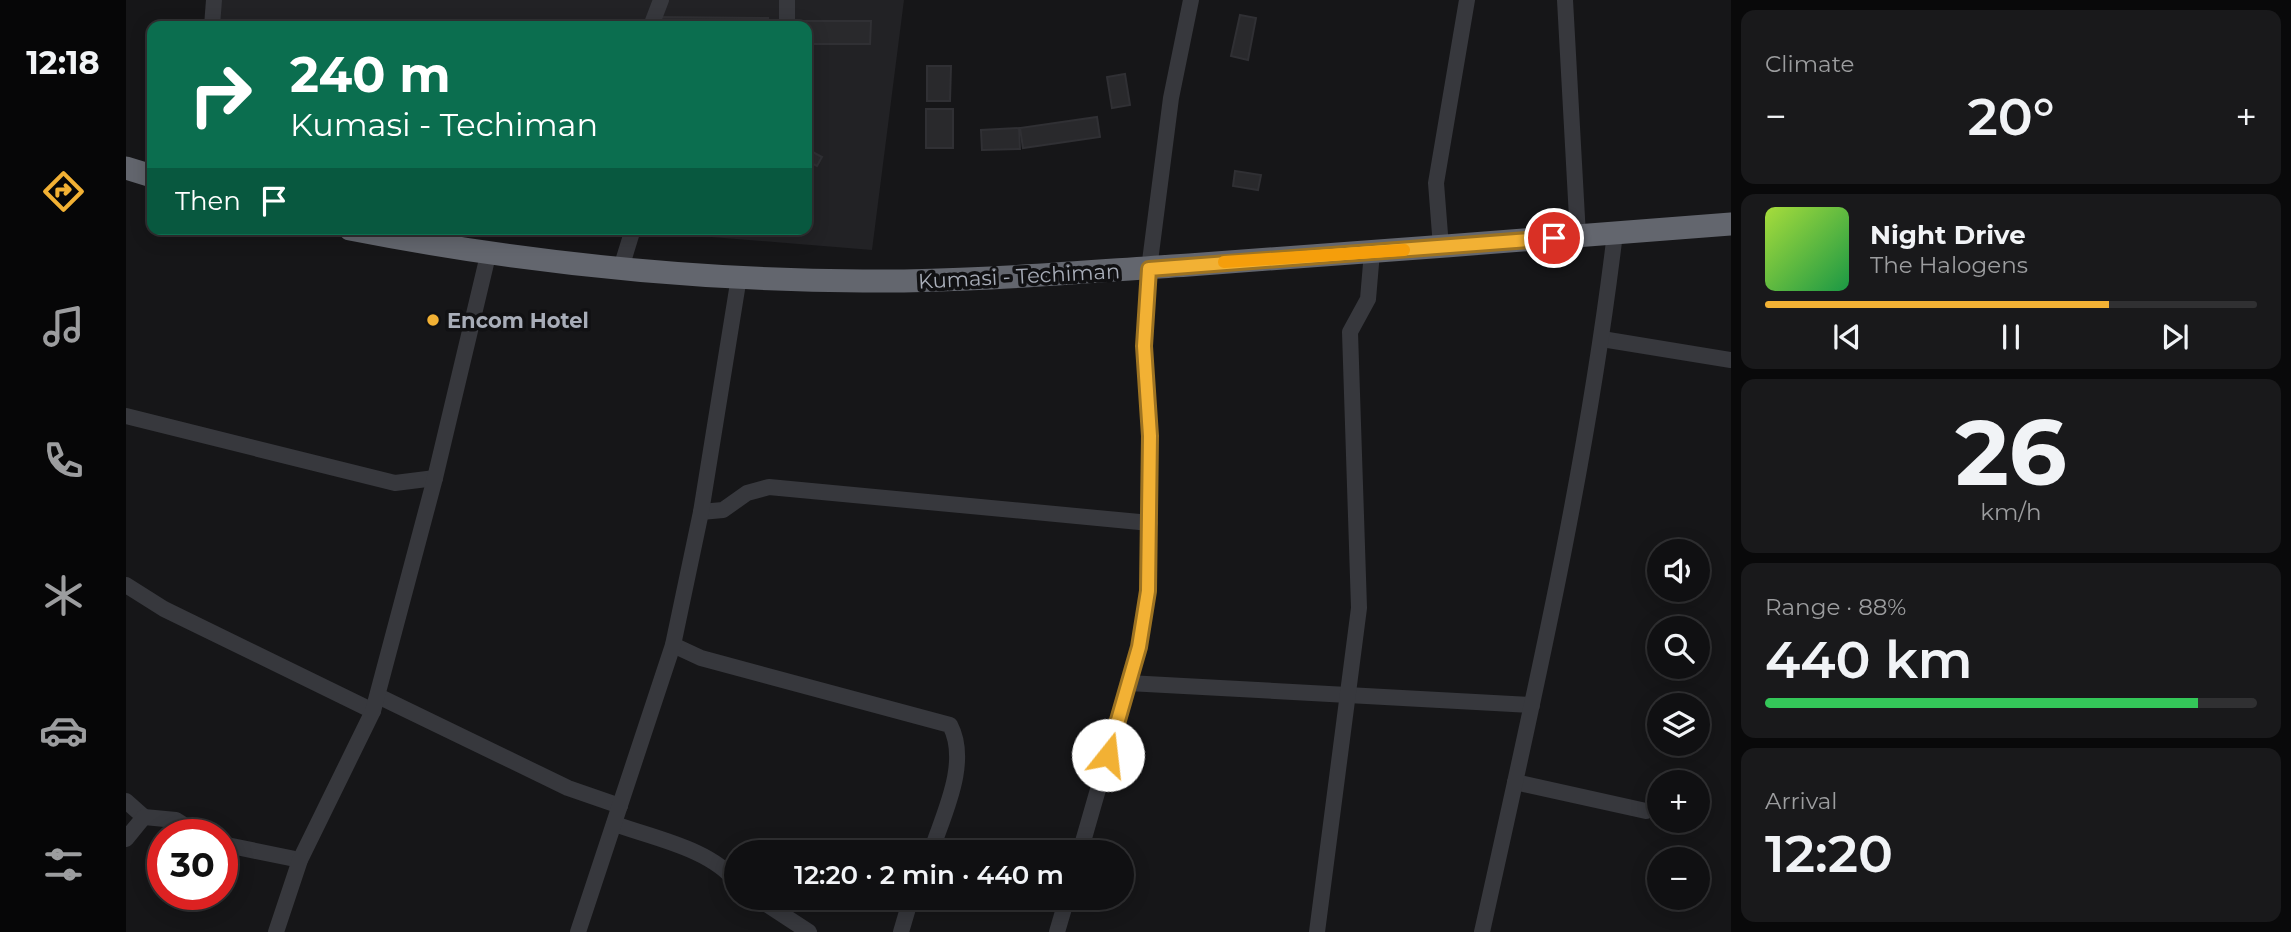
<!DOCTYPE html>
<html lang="en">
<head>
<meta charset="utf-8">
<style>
  :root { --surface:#101012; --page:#19191b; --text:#f1f3f6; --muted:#9c9d9f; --line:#303032; --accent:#f2b134 }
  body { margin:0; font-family:Montserrat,sans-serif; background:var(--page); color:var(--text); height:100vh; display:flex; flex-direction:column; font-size:26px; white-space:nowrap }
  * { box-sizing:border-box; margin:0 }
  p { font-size:23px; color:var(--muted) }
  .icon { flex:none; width:38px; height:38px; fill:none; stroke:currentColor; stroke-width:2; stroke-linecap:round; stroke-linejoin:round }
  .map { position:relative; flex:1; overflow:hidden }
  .side { display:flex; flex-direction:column; gap:10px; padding:10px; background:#09090a; width:560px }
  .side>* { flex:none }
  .banner { position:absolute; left:21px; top:21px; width:665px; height:214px; border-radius:14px; box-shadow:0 4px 18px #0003,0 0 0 2px var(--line); background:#0b6e4f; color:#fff; overflow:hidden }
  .tools { position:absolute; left:1521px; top:539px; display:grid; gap:14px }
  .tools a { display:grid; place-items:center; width:63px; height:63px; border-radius:50%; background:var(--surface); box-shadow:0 4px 18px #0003,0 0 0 2px var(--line); font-size:35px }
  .speed { position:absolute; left:21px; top:819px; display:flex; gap:14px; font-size:35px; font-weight:700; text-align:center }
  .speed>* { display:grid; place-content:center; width:91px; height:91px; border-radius:50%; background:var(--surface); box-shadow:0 4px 18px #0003,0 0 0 2px var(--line); line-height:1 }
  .speed .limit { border:10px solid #d22; background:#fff; color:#111 }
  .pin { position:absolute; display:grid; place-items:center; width:60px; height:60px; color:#fff; margin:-30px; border:4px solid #fff; border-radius:50%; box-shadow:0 2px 7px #0007 }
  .me { position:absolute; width:77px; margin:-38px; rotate:16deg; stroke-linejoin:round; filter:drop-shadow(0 0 5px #0008) }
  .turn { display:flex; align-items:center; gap:24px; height:147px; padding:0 28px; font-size:32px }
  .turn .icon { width:91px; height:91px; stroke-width:2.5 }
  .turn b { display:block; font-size:49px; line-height:60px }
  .then { display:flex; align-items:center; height:66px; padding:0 28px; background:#0003; gap:14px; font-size:26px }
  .big { font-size:52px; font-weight:600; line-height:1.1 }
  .side .card { flex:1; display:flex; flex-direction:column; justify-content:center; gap:10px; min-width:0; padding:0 24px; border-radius:14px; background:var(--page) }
  .side .dial { align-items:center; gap:0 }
  .dial b { font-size:91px; line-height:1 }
  .song { display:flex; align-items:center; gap:21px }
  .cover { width:84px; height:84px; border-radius:10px; background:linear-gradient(135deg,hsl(80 70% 55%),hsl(140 70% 35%)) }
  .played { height:7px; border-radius:4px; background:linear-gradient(90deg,var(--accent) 70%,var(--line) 70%) }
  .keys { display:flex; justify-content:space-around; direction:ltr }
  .heat { display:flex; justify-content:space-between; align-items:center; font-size:38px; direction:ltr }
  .charge { height:10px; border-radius:5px; background:linear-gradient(90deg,#34c759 88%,var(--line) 0) }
  .trip { position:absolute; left:598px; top:840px; width:410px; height:70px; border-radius:35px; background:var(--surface); box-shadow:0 4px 18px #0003,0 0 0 2px var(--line); font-weight:600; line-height:70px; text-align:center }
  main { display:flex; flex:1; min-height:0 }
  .menu { display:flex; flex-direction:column; width:126px; justify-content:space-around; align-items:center; background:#060607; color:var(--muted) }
  .menu .icon { width:49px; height:49px }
  .menu .on { color:var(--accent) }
  .menu b { font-size:32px; color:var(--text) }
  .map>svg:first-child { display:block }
  .built { fill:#222225 }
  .building { fill:#29292c; stroke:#303034; stroke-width:2 }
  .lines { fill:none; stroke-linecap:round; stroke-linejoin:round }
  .minor { stroke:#37383d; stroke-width:16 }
  .highway { stroke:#63666e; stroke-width:23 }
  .route-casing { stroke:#9d7322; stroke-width:18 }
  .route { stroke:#f2b134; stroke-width:12 }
  .slow { stroke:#f59e0b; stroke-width:12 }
  .poi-dot { fill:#f2b134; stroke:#111113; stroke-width:2.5 }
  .labels { text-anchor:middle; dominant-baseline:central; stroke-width:7; stroke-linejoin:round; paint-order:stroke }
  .street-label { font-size:21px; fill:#a8adb8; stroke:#111113 }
  .poi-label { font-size:21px; font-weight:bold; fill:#a8adb8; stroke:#111113; text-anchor:start }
</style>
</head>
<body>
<main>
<nav class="menu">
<b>12:18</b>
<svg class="icon on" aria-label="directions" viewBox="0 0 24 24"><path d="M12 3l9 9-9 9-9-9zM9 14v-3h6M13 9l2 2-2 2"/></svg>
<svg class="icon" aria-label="music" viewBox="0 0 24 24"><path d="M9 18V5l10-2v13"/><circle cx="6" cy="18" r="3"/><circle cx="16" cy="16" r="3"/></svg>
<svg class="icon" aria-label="phone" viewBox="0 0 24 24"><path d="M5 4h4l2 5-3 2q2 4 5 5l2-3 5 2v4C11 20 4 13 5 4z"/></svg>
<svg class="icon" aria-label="climate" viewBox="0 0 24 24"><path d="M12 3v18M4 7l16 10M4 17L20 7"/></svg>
<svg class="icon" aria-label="car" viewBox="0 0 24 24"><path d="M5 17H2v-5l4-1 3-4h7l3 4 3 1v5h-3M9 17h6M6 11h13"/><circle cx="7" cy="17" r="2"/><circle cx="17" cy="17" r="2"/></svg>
<svg class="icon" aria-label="filters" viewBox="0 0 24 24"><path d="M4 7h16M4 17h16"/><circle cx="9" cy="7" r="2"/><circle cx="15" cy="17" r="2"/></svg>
</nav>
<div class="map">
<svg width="1605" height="932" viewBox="0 0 1605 932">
  <rect width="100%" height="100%" fill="#161618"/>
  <polygon class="built" points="91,0 778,0 746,250 486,229 681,229 681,26 88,26"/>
  <g class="building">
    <polygon points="1114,15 1130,18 1122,60 1105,56"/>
    <polygon points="529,17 642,18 642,26 529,26"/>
    <polygon points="671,21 745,21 744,44 681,44 681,26 671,26"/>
    <polygon points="801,66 825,66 824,101 801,101"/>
    <polygon points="999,74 1004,105 986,108 981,77"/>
    <rect x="800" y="109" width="27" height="39"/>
    <polygon points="971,117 974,137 897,148 894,128"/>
    <polygon points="893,128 894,149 856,150 855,130"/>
    <polygon points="681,149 696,157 691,166 681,161"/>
    <polygon points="1109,171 1135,175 1132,190 1107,186"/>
  </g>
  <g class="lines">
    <g class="minor">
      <polyline points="661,0 661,26"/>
      <polyline points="1439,0 1452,236"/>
      <polyline points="86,26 88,0"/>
      <polyline points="525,26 535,0"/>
      <polyline points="1315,247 1310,183 1341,0"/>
      <polyline points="495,268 507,229"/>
      <polyline points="1476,339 1605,360"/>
      <polyline points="0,416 269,483 309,478"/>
      <polyline points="575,512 597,510 621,493 643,487 1024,523"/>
      <polyline points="0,585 38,609 247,711"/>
      <path d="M547,645L575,658L824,725C844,763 817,815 805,852"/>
      <polyline points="1002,683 1406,705"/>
      <polyline points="252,696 442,788 494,806"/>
      <polyline points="1389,782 1520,811"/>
      <polyline points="0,801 18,817"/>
      <path d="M489,824C527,838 586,849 611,883"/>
      <polyline points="0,839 18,817 50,820 74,835"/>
      <polyline points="96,844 174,860"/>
      <polyline points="954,852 1013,647 1022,591 1024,436 1018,346 1023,269 1045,98 1065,0"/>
      <polyline points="631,898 683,932"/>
      <polyline points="150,932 174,860 247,711 309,478 363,251"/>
      <polyline points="452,932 547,645 575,512 613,277"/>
      <polyline points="775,932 785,898"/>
      <polyline points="931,932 941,898"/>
      <polyline points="1191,932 1233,608 1224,332 1242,299 1246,252"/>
      <path d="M1356,932C1407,701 1461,468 1489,233"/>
    </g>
    <g class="highway">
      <polyline points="0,168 26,176"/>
      <path d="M224,229C392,262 566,280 737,281C846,282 954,272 1063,265C1244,252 1424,238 1605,224"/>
    </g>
  </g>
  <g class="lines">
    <defs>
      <polyline id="route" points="982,755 1013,647 1022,591 1024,436 1018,346 1023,269 1428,238"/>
    </defs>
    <use href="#route" class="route-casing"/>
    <use href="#route" class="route"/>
    <polyline class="slow" points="1098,262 1278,250"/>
  </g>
  <circle class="poi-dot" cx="307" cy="320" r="7"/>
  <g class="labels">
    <g class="street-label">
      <text transform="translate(893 276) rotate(-3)">Kumasi - Techiman</text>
    </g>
    <g class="poi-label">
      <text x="321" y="320">Encom Hotel</text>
    </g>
  </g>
</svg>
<div class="tools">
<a><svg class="icon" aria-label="sound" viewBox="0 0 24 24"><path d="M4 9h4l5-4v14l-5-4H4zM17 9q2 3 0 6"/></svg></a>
<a><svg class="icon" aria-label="search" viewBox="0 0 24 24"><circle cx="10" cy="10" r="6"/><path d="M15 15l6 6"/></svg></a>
<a><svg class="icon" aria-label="layers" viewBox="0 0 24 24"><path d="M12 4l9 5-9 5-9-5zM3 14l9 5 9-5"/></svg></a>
<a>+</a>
<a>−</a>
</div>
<div class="speed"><div class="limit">30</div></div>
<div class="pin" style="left:1428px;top:238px;background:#d93025"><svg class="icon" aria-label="arrive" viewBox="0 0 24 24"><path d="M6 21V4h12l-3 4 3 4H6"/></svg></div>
<svg class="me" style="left:982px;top:755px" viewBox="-20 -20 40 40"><circle r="19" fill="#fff"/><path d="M0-13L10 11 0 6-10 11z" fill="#f2b134"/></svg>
<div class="trip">12:20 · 2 min · 440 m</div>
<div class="banner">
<div class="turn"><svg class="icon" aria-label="right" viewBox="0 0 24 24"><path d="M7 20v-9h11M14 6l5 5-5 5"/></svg><div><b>240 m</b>Kumasi - Techiman</div></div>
<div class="then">Then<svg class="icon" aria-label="arrive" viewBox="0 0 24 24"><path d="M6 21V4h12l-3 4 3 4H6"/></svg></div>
</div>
</div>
<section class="side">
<div class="card"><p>Climate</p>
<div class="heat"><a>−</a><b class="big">20°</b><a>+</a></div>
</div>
<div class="card">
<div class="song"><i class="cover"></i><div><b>Night Drive</b><p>The Halogens</p></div></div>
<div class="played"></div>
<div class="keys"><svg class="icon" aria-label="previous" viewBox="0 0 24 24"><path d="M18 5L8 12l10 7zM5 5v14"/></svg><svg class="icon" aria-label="pause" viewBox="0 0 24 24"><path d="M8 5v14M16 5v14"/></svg><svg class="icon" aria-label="next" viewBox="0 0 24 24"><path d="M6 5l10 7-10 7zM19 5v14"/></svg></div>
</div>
<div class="card dial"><b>26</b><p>km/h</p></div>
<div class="card"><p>Range · 88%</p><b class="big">440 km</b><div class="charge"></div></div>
<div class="card"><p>Arrival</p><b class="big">12:20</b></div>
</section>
</main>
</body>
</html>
